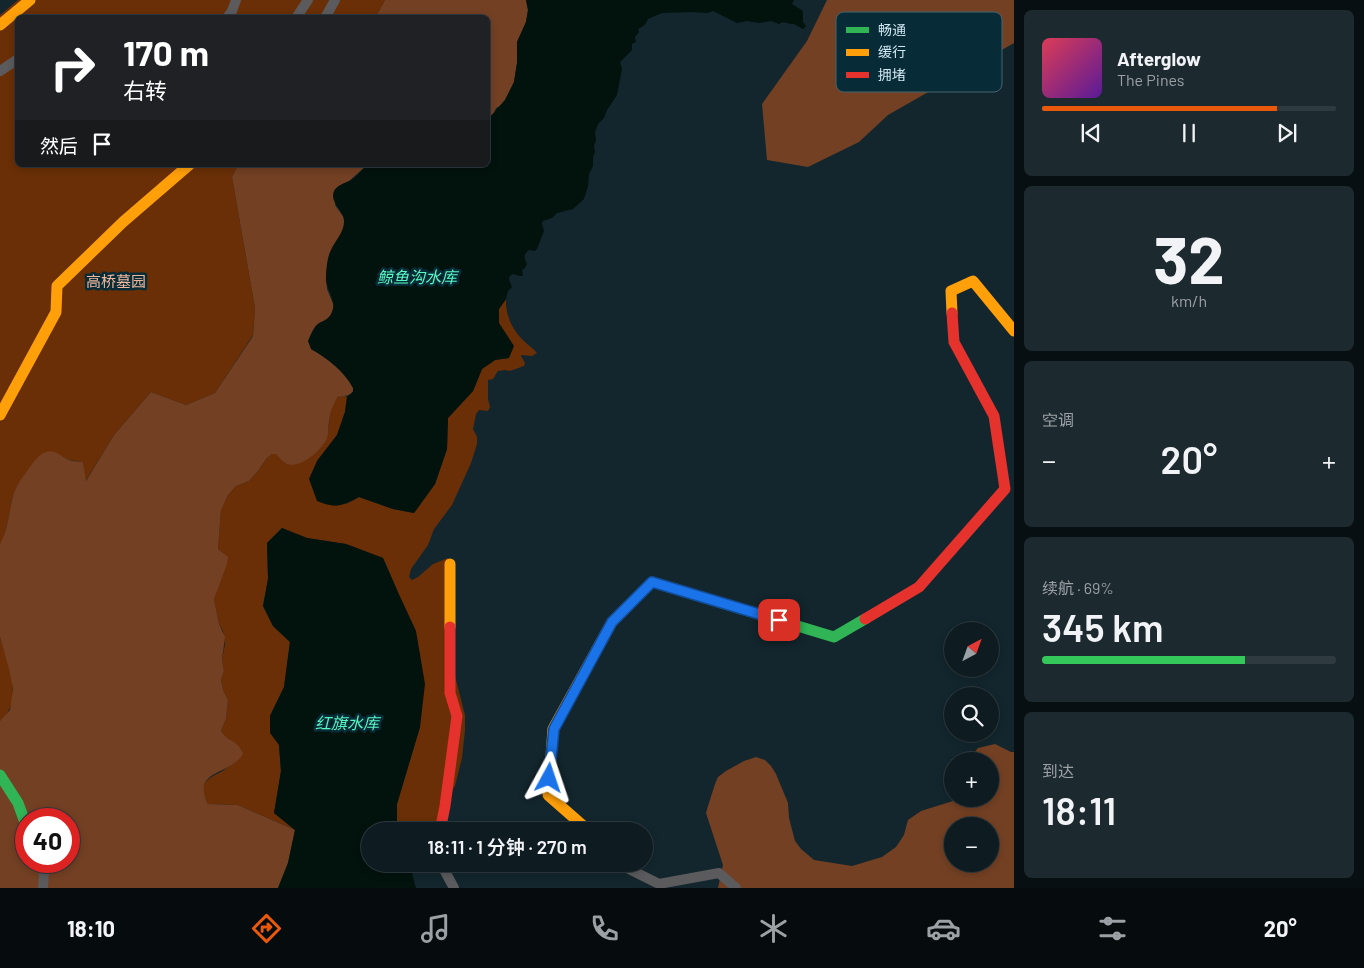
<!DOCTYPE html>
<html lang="zh">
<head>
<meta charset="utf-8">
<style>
  :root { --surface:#0e1c22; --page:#1c292f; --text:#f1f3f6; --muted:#9ba1a5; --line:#2e3a40; --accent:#ea580c }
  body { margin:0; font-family:Barlow,"Noto Sans SC",sans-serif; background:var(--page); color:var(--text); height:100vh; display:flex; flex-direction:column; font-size:19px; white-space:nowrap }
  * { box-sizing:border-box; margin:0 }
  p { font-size:16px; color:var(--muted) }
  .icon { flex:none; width:28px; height:28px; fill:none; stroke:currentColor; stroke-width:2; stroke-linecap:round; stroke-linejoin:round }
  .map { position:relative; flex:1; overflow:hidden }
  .side { display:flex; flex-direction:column; gap:10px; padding:10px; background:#080f13; width:350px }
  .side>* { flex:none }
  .guide { position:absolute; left:15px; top:15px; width:475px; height:152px; border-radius:8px; box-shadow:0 2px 8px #0003,0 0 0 1px var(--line); background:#202124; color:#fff; overflow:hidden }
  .needle { width:32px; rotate:41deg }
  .controls { position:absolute; left:944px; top:622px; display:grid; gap:10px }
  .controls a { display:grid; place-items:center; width:55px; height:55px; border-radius:50%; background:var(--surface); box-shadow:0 2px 8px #0003,0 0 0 1px var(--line); font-size:25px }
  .speed { position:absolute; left:15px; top:808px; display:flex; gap:10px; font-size:25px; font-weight:700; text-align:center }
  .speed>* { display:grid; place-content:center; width:65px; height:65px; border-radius:50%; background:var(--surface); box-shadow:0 2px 8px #0003,0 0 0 1px var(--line); line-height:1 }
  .speed .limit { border:8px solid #d22; background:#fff; color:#111 }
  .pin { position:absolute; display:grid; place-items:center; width:42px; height:42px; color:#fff; margin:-21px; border-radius:10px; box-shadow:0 2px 8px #0006 }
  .me { position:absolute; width:55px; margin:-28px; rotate:5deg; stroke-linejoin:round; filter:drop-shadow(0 0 4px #0008) }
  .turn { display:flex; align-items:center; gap:18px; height:105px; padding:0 25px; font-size:22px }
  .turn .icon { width:65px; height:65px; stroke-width:2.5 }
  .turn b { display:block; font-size:35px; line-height:42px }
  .then { display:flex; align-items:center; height:48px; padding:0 25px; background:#0003; gap:10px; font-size:19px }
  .big { font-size:38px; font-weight:600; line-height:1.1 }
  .side .card { flex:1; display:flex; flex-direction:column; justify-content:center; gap:8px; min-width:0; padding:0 18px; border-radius:8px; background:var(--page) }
  .side .dial { align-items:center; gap:0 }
  .dial b { font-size:65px; line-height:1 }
  .song { display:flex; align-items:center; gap:15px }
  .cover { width:60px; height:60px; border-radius:8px; background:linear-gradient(135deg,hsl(350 70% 55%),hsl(270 70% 35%)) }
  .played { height:5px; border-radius:2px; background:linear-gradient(90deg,var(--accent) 80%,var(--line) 80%) }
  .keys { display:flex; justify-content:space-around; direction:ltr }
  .heat { display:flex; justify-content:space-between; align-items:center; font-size:28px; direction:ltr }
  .charge { height:8px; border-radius:4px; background:linear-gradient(90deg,#34c759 69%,var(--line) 0) }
  .trip { position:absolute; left:361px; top:822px; width:292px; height:50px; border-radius:25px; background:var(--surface); box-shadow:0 2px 8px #0003,0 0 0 1px var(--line); font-weight:600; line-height:50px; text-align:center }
  .tabs { display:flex; height:80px; justify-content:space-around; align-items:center; background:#060b0e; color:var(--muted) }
  .tabs .icon { width:35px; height:35px }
  .tabs .on { color:var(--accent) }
  .tabs b { font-size:22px; color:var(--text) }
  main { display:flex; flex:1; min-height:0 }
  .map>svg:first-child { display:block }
  .green { fill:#6a2f06 }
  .forest { fill:#734023; fill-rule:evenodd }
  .water { fill:#02120c }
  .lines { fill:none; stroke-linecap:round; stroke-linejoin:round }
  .street { stroke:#5b5a5d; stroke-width:10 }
  .fast { stroke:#30b455; stroke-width:11 }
  .slow { stroke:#ff9f0a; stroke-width:11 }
  .jam { stroke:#e5322d; stroke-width:11 }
  .route-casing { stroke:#114b97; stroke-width:12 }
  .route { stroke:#1a73e8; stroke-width:9 }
  .labels { text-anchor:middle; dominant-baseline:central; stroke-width:5; stroke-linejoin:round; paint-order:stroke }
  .park-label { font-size:15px; fill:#f0b79b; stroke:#082b38 }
  .water-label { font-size:16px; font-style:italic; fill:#58f8c2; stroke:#082b38 }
  .key { fill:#082b38; stroke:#446470; stroke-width:1 }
  .key-label { font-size:14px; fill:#d1e8f2 }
</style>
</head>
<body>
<main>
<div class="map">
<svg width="1014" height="888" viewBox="0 0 1014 888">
  <rect width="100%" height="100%" fill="#13262d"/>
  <g class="green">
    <polygon points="18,0 385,0 375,18 18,18 18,165 238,165 232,177 255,308 253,335 215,393 186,405 151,392 114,435 85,482 83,462 69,460 53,452 46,452 36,460 17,486 12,499 8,521 3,540 0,544 0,15"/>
    <path d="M506,299C505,315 513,331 525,342C529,346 533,348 537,353L532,356L522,355L521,356L525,363L524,366L510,371L505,370L498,371L493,379L488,380V399L490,407L488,411L479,410L476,414L473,429L477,437V444L471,463L452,505L434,529L428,545L411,569L409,577L412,580L418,577L433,564L448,558L454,672L465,715V730L462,758L455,786L445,801L438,831H397V804L420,727L397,590L383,558L346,544L307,538L282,528L267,543L268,579L263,606L273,626L290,642L284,687L270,716L279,745L281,771L274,813L295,830L238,805L208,804C200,787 202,781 219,773C225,770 230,765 236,762L230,740L224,737L221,731L226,719L228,700L223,690L221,680L224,671L222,660L225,644L223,631L219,624L214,599L227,557L218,549L221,509L228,495L236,486L249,481L258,471L266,459L272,454L328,435C329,426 330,401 339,397C342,395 344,396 347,397L345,412L337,435L317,461L346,504L359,497L393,509L414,513L435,484L447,449L448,418L473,391L482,369L495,360L509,358L499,324V309Z"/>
    <path d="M0,637C7,662 25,702 0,721Z"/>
  </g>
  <g class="forest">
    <polygon points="385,0 526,0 528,10 526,22 517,42 517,63 514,82 505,100 500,106 496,108 488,129 488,18 375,18"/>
    <polygon points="827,0 1014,0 1014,43 888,115 859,142 808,167 767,160 762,104 807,41"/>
    <path d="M238,165H367L349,181L339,186L335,205L345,219L344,227L327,269L326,278L327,289L334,306L331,315L325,321L316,326L311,349C327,358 344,371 354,388C352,397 345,395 338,397C333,403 330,414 329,422C328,428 329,433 327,438C323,449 301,469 287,464C283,462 279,457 276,454H272L266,459L258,471L249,481L236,486L228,495L221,510L218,549L228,557L227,564L214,599L219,624L225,637L222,660L224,671L221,680L223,690L228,700L226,719L221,731C228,743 238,739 243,754C230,776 191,769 208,804L238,805L295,830L288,863L278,888H0V721L10,710L13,689L9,669L0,637V544C10,527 8,506 16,488C19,481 25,475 29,468C33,463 39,454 46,452C54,449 61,456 67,459C72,462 78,461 83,462L86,481L114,435L151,392L186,405L215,393L253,336L255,308L232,177ZM26,819H69V861H26Z"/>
    <path d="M995,744L1011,752H1014V888H718L723,865L706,813L708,806L715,784L718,777L726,771L744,761L756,757L765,760L771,766L776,774L788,803L789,818L795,841L801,849L814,860L852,866L882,857L896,847L904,835L908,820L921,811L953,801L956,799H990V761H969V759L978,748ZM952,826H990V864H952Z"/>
  </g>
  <g class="water">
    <path d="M526,0H794L792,4L803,11V22L806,26L803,29L794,24H791L783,22L779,24L771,21L759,23L747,21L737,23L713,11L708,13L691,12L662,13L648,19L645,25L638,29L639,32L635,37L636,42L632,44V50L620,62L622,69L617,95L607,110L604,118L598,124L595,132L596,140L594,146L595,152L593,157V166L589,174L588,186L584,199L573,209L557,213L552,218L543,221L542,223L544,231L537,249L535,251L529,250C523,255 524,258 527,264L525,268L522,270L523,276H520L513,274C506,277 510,281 512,287L508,291L506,299L499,309V323L514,346L509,358L495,360L482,369L473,391L448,418L447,449L435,484L414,513L393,509L359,497C342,506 336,509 317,501L309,479L317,461L337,435L345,412L347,397L353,392V388C344,371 327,358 311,349L308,341C310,336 312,331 315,327C321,319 329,323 333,309C335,300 327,289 326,280C326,271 327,257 331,250C335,241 344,232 344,222C345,211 329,203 334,191C337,186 342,184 347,182C355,179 361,171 367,165H488V129L490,122V117L505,100L514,82L517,63V42L526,22L528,10Z"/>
    <path d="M282,528L307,538L346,544L383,558L397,590L416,631L425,684L420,727L397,804V831H370V864H411C411,872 414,880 416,888H278L288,863L295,830L274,813L281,771L279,745L270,733V716L284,687L290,642L273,626L263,606L268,579L267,543Z"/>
  </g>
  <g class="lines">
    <g class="street">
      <polyline points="227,18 232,11 236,0"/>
      <polyline points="296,18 308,0"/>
      <polyline points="325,18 335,0"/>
      <polyline points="0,71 18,59"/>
      <polyline points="40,861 44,872 43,888"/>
      <polyline points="441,864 454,888"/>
      <polyline points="622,864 625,867 659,884 719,873 736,888"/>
    </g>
    <g class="fast">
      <polyline points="628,606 652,582 834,637 865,619"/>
      <polyline points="0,775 18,803 26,825"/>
    </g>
    <g class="slow">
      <polyline points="0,25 30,0"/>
      <polyline points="952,313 951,291 973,281 1014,331"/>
      <polyline points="0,415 56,312 57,286 123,222 189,165"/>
      <polyline points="450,564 450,627"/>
      <polyline points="589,831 548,795 553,729 612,622 628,606"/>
    </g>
    <g class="jam">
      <polyline points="865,619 919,587 1005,489 994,416 954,342 952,313"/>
      <polyline points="440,831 445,806 457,716 450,693 450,627"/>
    </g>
  </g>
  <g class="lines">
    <defs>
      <polyline id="route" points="549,778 554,729 612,622 652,582 779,620"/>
    </defs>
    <use href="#route" class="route-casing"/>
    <use href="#route" class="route"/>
  </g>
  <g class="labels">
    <g class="park-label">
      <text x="116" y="281">高桥墓园</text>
    </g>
    <g class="water-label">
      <text x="417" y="276">鲸鱼沟水库</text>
      <text x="347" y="722">红旗水库</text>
    </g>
  </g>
  <rect x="836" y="12" width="166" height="80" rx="8" class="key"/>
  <rect x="846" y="27" width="23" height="6" fill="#30b455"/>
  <rect x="846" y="49" width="23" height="7" fill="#ff9f0a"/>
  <rect x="846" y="72" width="23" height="6" fill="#e5322d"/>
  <g class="key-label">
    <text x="878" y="35">畅通</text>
    <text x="878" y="57">缓行</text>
    <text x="878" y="80">拥堵</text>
  </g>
</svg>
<div class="controls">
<a><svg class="needle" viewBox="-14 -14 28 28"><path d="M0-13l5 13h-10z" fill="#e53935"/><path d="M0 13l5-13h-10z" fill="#9ba1a5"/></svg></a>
<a><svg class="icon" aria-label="search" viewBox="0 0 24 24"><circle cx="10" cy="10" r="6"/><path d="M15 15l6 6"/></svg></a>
<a>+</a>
<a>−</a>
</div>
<div class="speed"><div class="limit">40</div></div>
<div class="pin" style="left:779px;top:620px;background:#d93025"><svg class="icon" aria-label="arrive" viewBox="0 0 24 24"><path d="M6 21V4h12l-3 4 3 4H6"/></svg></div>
<svg class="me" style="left:549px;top:778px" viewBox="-20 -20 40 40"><path d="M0-17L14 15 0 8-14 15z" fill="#1a73e8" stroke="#fff" stroke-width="4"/></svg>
<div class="trip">18:11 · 1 分钟 · 270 m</div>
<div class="guide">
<div class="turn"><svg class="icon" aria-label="right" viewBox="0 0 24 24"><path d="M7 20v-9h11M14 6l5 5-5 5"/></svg><div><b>170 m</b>右转</div></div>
<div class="then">然后<svg class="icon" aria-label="arrive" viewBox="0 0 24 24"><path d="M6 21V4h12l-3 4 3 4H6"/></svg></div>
</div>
</div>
<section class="side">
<div class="card">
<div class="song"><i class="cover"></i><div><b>Afterglow</b><p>The Pines</p></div></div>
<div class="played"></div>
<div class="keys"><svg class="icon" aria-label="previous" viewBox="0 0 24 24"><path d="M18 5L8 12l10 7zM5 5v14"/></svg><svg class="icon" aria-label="pause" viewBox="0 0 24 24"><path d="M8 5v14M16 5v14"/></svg><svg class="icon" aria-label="next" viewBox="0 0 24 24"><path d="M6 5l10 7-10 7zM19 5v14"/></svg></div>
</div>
<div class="card dial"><b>32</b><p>km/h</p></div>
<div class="card"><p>空调</p>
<div class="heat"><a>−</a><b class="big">20°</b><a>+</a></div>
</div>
<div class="card"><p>续航 · 69%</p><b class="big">345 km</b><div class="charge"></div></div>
<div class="card"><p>到达</p><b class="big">18:11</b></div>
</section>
</main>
<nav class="tabs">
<b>18:10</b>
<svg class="icon on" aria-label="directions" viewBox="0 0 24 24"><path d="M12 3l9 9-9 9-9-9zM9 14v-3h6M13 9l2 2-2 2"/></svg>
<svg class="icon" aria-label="music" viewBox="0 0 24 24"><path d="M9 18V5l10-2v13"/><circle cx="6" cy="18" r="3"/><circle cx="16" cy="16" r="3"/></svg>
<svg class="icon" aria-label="phone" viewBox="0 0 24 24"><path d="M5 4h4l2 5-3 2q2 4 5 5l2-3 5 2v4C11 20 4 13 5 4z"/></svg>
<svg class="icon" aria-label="climate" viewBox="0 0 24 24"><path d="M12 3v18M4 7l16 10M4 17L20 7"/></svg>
<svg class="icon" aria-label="car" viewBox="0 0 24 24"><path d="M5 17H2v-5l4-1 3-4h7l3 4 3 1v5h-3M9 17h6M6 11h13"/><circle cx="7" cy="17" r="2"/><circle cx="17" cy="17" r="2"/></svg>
<svg class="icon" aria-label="filters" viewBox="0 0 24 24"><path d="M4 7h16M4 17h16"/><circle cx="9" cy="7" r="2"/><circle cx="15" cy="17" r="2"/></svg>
<b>20°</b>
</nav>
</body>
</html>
